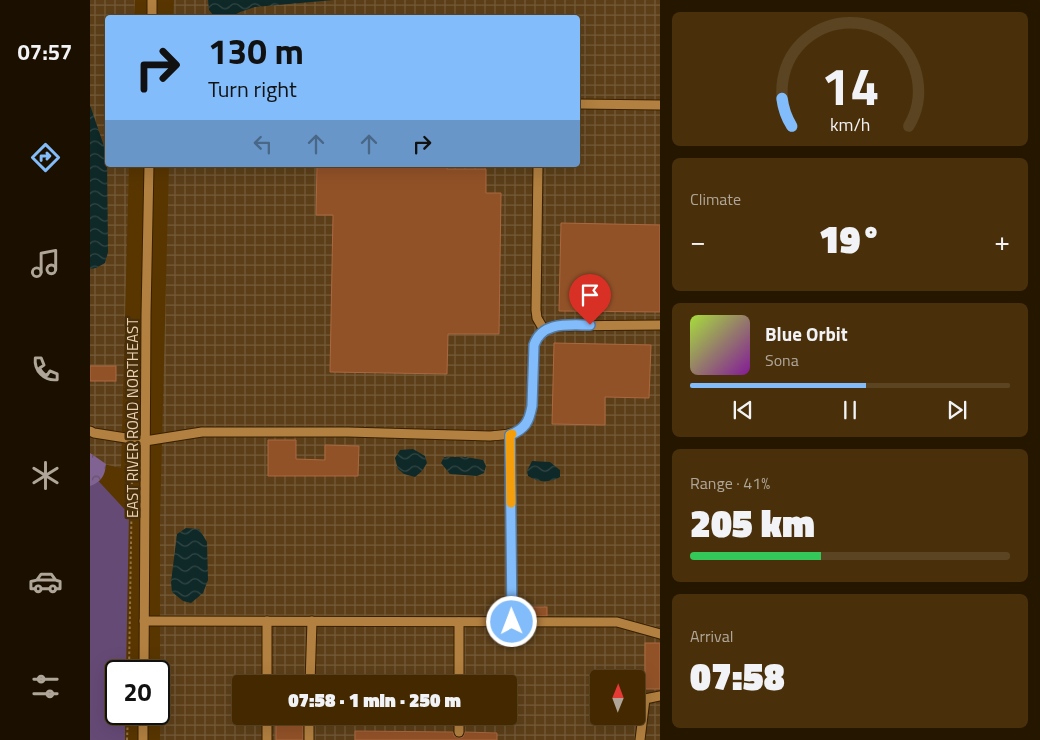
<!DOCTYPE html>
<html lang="en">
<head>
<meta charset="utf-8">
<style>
  :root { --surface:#432800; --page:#4a300a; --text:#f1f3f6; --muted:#afa699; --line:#5b4422; --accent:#82bcfa }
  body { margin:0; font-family:"Titillium Web",sans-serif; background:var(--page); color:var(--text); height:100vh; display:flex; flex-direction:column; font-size:19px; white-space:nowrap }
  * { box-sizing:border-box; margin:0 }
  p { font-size:16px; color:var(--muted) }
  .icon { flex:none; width:28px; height:28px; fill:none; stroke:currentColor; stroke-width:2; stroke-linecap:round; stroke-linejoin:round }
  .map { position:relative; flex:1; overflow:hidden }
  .details { display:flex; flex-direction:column; gap:12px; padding:12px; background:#251600; width:380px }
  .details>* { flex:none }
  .guide { position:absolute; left:15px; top:15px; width:475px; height:152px; border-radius:5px; box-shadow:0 5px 20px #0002,0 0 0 1px var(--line); background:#82bcfa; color:#111; overflow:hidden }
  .needle { width:32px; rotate:1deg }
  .buttons { position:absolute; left:500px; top:670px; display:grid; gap:10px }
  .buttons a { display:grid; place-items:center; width:55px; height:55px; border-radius:5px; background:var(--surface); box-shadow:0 5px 20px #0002,0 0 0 1px var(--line); font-size:25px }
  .speed { position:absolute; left:15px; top:660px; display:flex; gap:10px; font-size:25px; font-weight:700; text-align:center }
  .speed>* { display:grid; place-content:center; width:65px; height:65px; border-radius:50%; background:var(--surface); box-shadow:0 5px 20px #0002,0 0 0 1px var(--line); line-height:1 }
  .speed .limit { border:2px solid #111; border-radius:8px; background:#fff; color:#111 }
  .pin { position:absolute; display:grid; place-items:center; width:42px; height:42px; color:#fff; margin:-51px -21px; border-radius:50% 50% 50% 0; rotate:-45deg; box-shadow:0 0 5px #0007 }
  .pin .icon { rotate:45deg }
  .me { position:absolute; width:55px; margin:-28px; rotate:359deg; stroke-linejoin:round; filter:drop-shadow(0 0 4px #0008) }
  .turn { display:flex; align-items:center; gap:18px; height:105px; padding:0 20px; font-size:22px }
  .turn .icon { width:65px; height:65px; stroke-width:2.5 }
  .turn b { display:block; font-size:35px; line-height:42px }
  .lanes { display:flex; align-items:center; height:48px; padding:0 20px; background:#0003; justify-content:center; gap:25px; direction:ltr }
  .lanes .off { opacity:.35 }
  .big { font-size:38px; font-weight:800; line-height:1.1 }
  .details .widget { flex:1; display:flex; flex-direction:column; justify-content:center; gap:8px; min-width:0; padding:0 18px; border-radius:8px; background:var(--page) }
  .details .dial { align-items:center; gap:0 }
  .dial svg { height:130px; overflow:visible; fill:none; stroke:var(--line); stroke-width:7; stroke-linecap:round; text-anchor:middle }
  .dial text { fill:var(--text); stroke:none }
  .song { display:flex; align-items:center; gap:15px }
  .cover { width:60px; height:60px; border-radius:8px; background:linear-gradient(135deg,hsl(80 70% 55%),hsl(290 70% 35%)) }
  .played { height:5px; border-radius:2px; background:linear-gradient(90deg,var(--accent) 55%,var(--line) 55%) }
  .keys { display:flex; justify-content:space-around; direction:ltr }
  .heat { display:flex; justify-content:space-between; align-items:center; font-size:28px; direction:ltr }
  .charge { height:8px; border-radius:4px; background:linear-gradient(90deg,#34c759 41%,var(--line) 0) }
  .trip { position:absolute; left:142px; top:675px; width:285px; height:50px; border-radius:5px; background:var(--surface); box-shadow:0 5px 20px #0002,0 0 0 1px var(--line); font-weight:800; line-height:50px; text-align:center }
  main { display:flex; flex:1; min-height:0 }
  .tab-bar { display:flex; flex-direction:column; width:90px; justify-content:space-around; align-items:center; background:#1b1000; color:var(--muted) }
  .tab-bar .icon { width:35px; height:35px }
  .tab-bar .selected { color:var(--accent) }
  .tab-bar b { font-size:22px; color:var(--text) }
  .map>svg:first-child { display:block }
  .industrial { fill:url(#industrial-grid); fill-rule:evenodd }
  .green { fill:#654a76 }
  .forest { fill:url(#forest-crowns) }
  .water { fill:url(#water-waves) }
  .building { fill:#925228; stroke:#ab6840 }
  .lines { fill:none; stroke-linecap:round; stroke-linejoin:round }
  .minor-casing { stroke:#382000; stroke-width:11 }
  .path { stroke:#927346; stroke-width:2; stroke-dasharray:2.5 2.5; stroke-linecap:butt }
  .minor { stroke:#b28040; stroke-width:9 }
  .route-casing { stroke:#547aa2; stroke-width:12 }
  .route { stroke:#82bcfa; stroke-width:9 }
  .slow { stroke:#f59e0b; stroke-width:9 }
  .labels { text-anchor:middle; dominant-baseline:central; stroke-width:5; stroke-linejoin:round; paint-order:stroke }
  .street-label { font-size:15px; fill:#ecd2b3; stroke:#482f0b }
</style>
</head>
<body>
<main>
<nav class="tab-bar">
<b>07:57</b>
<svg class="icon selected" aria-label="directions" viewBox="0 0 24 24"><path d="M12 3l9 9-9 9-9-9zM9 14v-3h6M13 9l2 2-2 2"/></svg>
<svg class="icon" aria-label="music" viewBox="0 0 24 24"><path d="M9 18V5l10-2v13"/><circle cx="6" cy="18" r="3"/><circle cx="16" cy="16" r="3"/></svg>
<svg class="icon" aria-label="phone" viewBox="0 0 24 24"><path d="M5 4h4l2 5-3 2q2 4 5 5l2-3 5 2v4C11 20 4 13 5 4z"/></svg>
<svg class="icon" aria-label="climate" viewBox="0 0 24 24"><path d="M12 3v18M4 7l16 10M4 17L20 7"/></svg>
<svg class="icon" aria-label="car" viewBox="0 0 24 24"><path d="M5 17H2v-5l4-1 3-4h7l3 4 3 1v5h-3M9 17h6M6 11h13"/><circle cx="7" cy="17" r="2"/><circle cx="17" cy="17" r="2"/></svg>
<svg class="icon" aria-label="filters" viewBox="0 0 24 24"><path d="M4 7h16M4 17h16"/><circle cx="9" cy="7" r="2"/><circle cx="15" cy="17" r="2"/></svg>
</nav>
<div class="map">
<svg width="570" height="740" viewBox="0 0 570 740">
  <defs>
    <pattern id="industrial-grid" width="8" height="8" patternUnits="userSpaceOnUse" patternTransform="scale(1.25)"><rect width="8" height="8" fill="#5c3f19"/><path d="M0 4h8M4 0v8" fill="none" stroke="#745a38"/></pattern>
    <pattern id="forest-crowns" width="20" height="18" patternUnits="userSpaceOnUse" patternTransform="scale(1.25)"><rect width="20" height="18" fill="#806293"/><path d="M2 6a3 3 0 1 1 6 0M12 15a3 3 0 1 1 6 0" fill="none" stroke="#665269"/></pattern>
    <pattern id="water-waves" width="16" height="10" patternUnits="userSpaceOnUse" patternTransform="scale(1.25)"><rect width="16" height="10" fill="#0f2928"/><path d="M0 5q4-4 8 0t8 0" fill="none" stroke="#324745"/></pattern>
  </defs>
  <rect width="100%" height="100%" fill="#593600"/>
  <g class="industrial">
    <polygon points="0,0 45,0 44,17 18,18 18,165 39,165 31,468 0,461"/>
    <path d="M84,0H570V740H70V521L79,165H488V18H83ZM509,679H546V716H509ZM151,684H419V716H151Z"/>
  </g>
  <polygon class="green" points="0,472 39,514 36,671 26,671 26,714 35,714 35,740 0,740"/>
  <path class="forest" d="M0,453L16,464C15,476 11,482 0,486Z"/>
  <g class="water">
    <polygon points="118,0 244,0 165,7 150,12 141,17 128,18 124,16 119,10"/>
    <polygon points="0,105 17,155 18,252 15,263 6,268 0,269"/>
    <polygon points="323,449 335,456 337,463 332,471 325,477 314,474 308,469 305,458 310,450"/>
    <polygon points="354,457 376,457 393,460 396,466 394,473 387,476 360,474 351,463"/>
    <path d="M442,461L460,462L470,470V477C459,483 449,483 438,476L437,471Z"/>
    <polygon points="96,528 109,529 117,542 118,580 113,593 101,603 93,601 82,592 81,582 87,534"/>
  </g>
  <g class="building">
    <polygon points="227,165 357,165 357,169 396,169 396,193 411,193 409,334 358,334 357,374 240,372 243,215 226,215"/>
    <polygon points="471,223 570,225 570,312 469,311"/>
    <polygon points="464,343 561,345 559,398 515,397 515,425 462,424"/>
    <rect x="0" y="366" width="26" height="15"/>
    <polygon points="178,440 206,440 206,459 235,460 235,445 269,446 268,476 178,476"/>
    <rect x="429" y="607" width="28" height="9"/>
    <rect x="555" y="643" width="15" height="46"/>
    <rect x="186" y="716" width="27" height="24"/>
    <polygon points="265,731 363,732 364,736 369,738 373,737 375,732 407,733 407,740 265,740"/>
  </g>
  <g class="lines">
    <defs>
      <g id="minor">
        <polyline points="62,18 62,0"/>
        <polyline points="488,104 570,105"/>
        <polyline points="448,165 446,310 447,318 454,330"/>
        <path d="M0,431L4,433L55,441L112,432H258L400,436C425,434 437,434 442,407L444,345C448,334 453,331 464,326L570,325"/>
        <polyline points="420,435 422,622"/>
        <polyline points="54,621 527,622 570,634"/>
        <polyline points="177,621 177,684"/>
        <polyline points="54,671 56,315 59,165"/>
        <polyline points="220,684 222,621"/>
        <polyline points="369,684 369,622"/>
        <polyline points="177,716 177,740"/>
        <polyline points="369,732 369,716"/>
        <polyline points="53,740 53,714"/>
        <polyline points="219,740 219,716"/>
        <polyline points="550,740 555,699 570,696"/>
      </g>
    </defs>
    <use href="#minor" class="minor-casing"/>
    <g class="path">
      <polyline points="37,430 38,417"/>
      <polyline points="38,447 42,465 42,480 39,671"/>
      <polyline points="37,740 38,714"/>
    </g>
    <use href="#minor" class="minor"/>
  </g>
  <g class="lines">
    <defs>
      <path id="route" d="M422,622L420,435C435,429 439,422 442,406L444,345C452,321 479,325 500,325"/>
    </defs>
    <use href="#route" class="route-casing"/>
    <use href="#route" class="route"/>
    <polyline class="slow" points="421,503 420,435 422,434"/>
  </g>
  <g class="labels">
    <g class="street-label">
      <text transform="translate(42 418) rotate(-90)">EAST RIVER ROAD NORTHEAST</text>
    </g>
  </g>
</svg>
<div class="buttons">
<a><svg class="needle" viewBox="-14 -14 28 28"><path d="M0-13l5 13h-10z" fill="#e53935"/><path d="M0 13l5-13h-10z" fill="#afa699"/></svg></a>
</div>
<div class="speed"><div class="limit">20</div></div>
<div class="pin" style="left:500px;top:325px;background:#d93025"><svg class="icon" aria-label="arrive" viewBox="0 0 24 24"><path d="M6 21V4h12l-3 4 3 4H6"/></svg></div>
<svg class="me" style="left:422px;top:622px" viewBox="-20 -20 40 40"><circle r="17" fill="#82bcfa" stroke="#fff" stroke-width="3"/><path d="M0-11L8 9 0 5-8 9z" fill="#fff"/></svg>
<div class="trip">07:58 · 1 min · 250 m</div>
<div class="guide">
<div class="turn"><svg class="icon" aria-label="right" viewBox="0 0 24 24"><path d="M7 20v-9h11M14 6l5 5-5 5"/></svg><div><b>130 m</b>Turn right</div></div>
<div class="lanes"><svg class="icon off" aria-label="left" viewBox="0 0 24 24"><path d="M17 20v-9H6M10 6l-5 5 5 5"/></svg><svg class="icon off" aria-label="ahead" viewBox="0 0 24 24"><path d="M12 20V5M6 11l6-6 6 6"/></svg><svg class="icon off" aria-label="ahead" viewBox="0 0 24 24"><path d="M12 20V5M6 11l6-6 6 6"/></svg><svg class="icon" aria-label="right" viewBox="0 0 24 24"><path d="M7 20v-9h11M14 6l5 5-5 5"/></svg></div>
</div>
</div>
<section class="details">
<div class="widget dial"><svg viewBox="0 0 100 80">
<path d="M14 69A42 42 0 1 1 86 69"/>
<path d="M14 69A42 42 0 0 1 8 52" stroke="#82bcfa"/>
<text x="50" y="56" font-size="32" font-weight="700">14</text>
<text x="50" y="72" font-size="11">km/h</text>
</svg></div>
<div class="widget"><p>Climate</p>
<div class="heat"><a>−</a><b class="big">19°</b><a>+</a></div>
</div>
<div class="widget">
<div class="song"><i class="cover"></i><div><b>Blue Orbit</b><p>Sona</p></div></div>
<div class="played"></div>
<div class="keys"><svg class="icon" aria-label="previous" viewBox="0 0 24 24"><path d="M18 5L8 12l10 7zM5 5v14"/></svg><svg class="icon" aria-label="pause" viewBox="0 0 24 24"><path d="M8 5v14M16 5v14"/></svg><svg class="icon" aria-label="next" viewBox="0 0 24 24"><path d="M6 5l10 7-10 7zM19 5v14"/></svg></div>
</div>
<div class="widget"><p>Range · 41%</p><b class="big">205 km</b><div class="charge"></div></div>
<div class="widget"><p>Arrival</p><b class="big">07:58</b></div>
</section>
</main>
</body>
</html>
